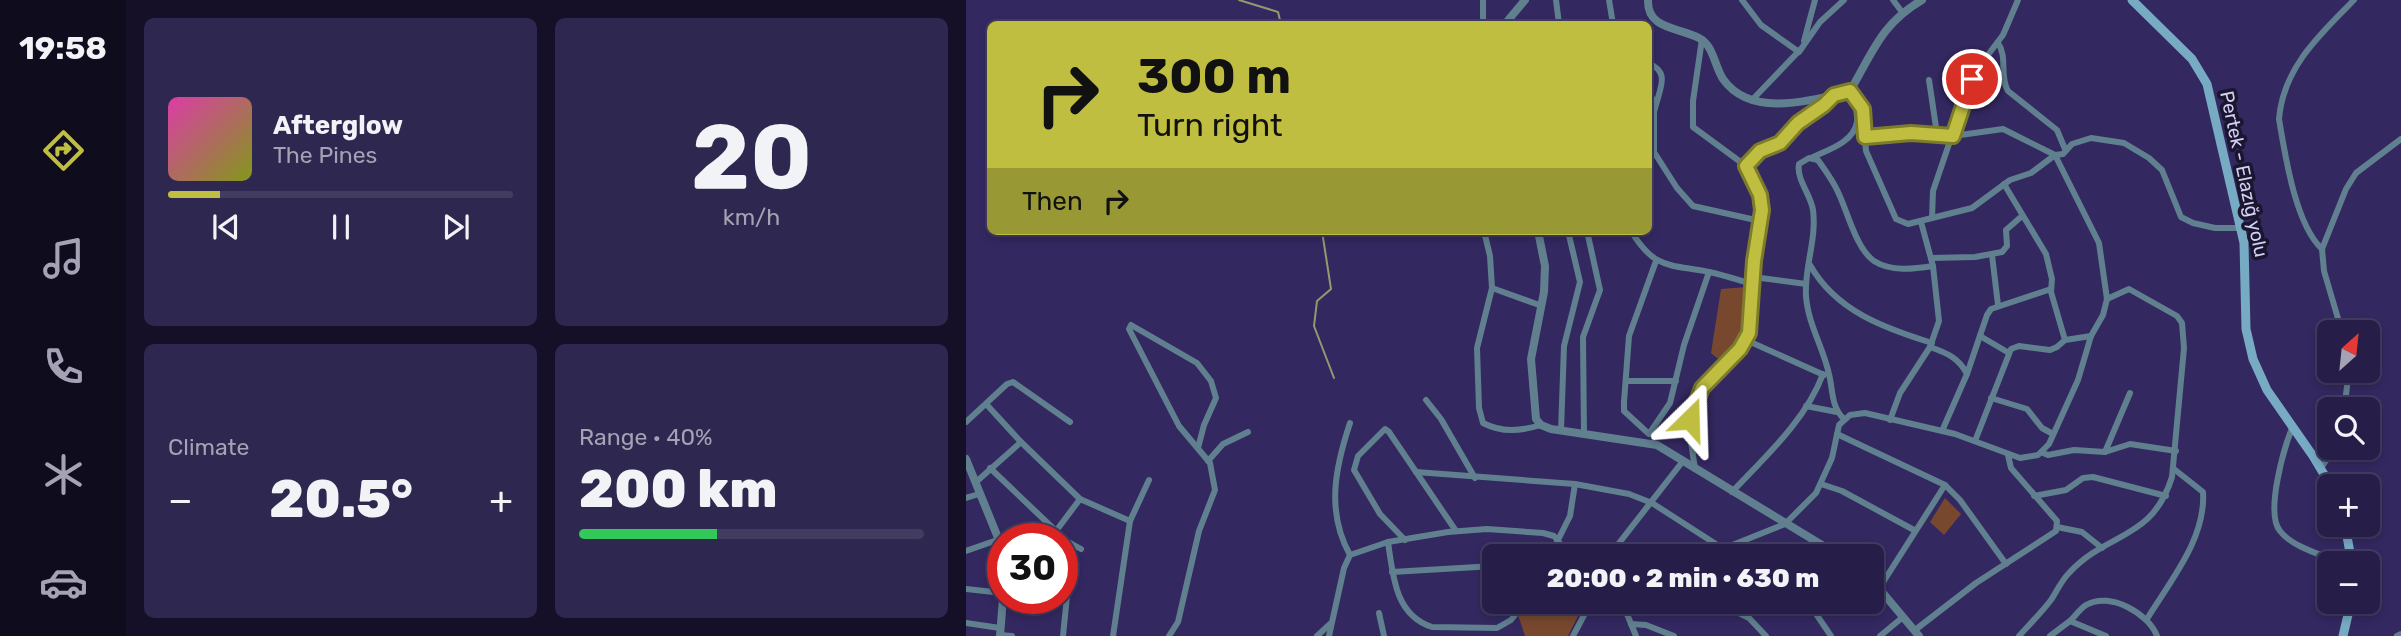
<!DOCTYPE html>
<html lang="en">
<head>
<meta charset="utf-8">
<style>
  :root { --surface:#261e48; --page:#2e274f; --text:#f1f3f6; --muted:#a4a2b4; --line:#423c60; --accent:#bfbe41 }
  body { margin:0; font-family:Rubik,sans-serif; background:var(--page); color:var(--text); height:100vh; display:flex; flex-direction:column; font-size:26px; white-space:nowrap }
  * { box-sizing:border-box; margin:0 }
  p { font-size:23px; color:var(--muted) }
  .icon { flex:none; width:38px; height:38px; fill:none; stroke:currentColor; stroke-width:2; stroke-linecap:round; stroke-linejoin:round }
  .map { position:relative; flex:1; overflow:hidden }
  .sheet { display:flex; flex-direction:column; gap:18px; padding:18px; background:#151028; width:840px }
  .sheet>* { flex:none }
  .hud { position:absolute; left:21px; top:21px; width:665px; height:214px; border-radius:10px; box-shadow:0 4px 10px #0003,0 0 0 2px var(--line); background:#bfbe41; color:#111; overflow:hidden }
  .needle { width:46px; rotate:27deg }
  .fabs { position:absolute; left:1351px; top:320px; display:grid; gap:14px }
  .fabs a { display:grid; place-items:center; width:63px; height:63px; border-radius:10px; background:var(--surface); box-shadow:0 4px 10px #0003,0 0 0 2px var(--line); font-size:35px }
  .speed { position:absolute; left:21px; top:523px; display:flex; gap:14px; font-size:35px; font-weight:700; text-align:center }
  .speed>* { display:grid; place-content:center; width:91px; height:91px; border-radius:50%; background:var(--surface); box-shadow:0 4px 10px #0003,0 0 0 2px var(--line); line-height:1 }
  .speed .limit { border:10px solid #d22; background:#fff; color:#111 }
  .pin { position:absolute; display:grid; place-items:center; width:60px; height:60px; color:#fff; margin:-30px; border:4px solid #fff; border-radius:50%; box-shadow:0 2px 7px #0007 }
  .me { position:absolute; width:77px; margin:-38px; rotate:22deg; stroke-linejoin:round; filter:drop-shadow(0 0 5px #0008) }
  .turn { display:flex; align-items:center; gap:24px; height:147px; padding:0 35px; font-size:32px }
  .turn .icon { width:91px; height:91px; stroke-width:2.5 }
  .turn b { display:block; font-size:49px; line-height:60px }
  .then { display:flex; align-items:center; height:66px; padding:0 35px; background:#0003; gap:14px; font-size:26px }
  .big { font-size:52px; font-weight:800; line-height:1.1 }
  .sheet .tile { flex:1; display:flex; flex-direction:column; justify-content:center; gap:10px; min-width:0; padding:0 24px; border-radius:10px; background:var(--page) }
  .sheet .dial { align-items:center; gap:0 }
  .dial b { font-size:91px; line-height:1 }
  .song { display:flex; align-items:center; gap:21px }
  .cover { width:84px; height:84px; border-radius:10px; background:linear-gradient(135deg,hsl(320 70% 55%),hsl(70 70% 35%)) }
  .played { height:7px; border-radius:4px; background:linear-gradient(90deg,var(--accent) 15%,var(--line) 15%) }
  .keys { display:flex; justify-content:space-around; direction:ltr }
  .heat { display:flex; justify-content:space-between; align-items:center; font-size:38px; direction:ltr }
  .charge { height:10px; border-radius:5px; background:linear-gradient(90deg,#34c759 40%,var(--line) 0) }
  .sheet .tiles { flex:1; display:grid; gap:18px; grid-template-columns:repeat(2,1fr) }
  .trip { position:absolute; left:516px; top:544px; width:402px; height:70px; border-radius:10px; background:var(--surface); box-shadow:0 4px 10px #0003,0 0 0 2px var(--line); font-weight:800; line-height:70px; text-align:center }
  main { display:flex; flex:1; min-height:0 }
  .tabs { display:flex; flex-direction:column; width:126px; justify-content:space-around; align-items:center; background:#0f0c1d; color:var(--muted) }
  .tabs .icon { width:49px; height:49px }
  .tabs .on { color:var(--accent) }
  .tabs b { font-size:32px; color:var(--text) }
  .map>svg:first-child { display:block }
  .green { fill:#77482e }
  .lines { fill:none; stroke-linecap:round; stroke-linejoin:round }
  .stream { stroke:#989770; stroke-width:2 }
  .minor { stroke:#60808f; stroke-width:6 }
  .tertiary { stroke:#60808f; stroke-width:8 }
  .secondary { stroke:#77abc4; stroke-width:9 }
  .route-casing { stroke:#7c7c2a; stroke-width:18 }
  .route { stroke:#bfbe41; stroke-width:12 }
  .labels { text-anchor:middle; dominant-baseline:central; stroke-width:7; stroke-linejoin:round; paint-order:stroke }
  .street-label { font-size:19px; fill:#d3d0f3; stroke:#1a162f }
</style>
</head>
<body>
<main>
<nav class="tabs">
<b>19:58</b>
<svg class="icon on" aria-label="directions" viewBox="0 0 24 24"><path d="M12 3l9 9-9 9-9-9zM9 14v-3h6M13 9l2 2-2 2"/></svg>
<svg class="icon" aria-label="music" viewBox="0 0 24 24"><path d="M9 18V5l10-2v13"/><circle cx="6" cy="18" r="3"/><circle cx="16" cy="16" r="3"/></svg>
<svg class="icon" aria-label="phone" viewBox="0 0 24 24"><path d="M5 4h4l2 5-3 2q2 4 5 5l2-3 5 2v4C11 20 4 13 5 4z"/></svg>
<svg class="icon" aria-label="climate" viewBox="0 0 24 24"><path d="M12 3v18M4 7l16 10M4 17L20 7"/></svg>
<svg class="icon" aria-label="car" viewBox="0 0 24 24"><path d="M5 17H2v-5l4-1 3-4h7l3 4 3 1v5h-3M9 17h6M6 11h13"/><circle cx="7" cy="17" r="2"/><circle cx="17" cy="17" r="2"/></svg>
</nav>
<section class="sheet">
<div class="tiles">
<div class="tile">
<div class="song"><i class="cover"></i><div><b>Afterglow</b><p>The Pines</p></div></div>
<div class="played"></div>
<div class="keys"><svg class="icon" aria-label="previous" viewBox="0 0 24 24"><path d="M18 5L8 12l10 7zM5 5v14"/></svg><svg class="icon" aria-label="pause" viewBox="0 0 24 24"><path d="M8 5v14M16 5v14"/></svg><svg class="icon" aria-label="next" viewBox="0 0 24 24"><path d="M6 5l10 7-10 7zM19 5v14"/></svg></div>
</div>
<div class="tile dial"><b>20</b><p>km/h</p></div>
<div class="tile"><p>Climate</p>
<div class="heat"><a>−</a><b class="big">20.5°</b><a>+</a></div>
</div>
<div class="tile"><p>Range · 40%</p><b class="big">200 km</b><div class="charge"></div></div>
</div>
</section>
<div class="map">
<svg width="1435" height="636" viewBox="0 0 1435 636">
  <rect width="100%" height="100%" fill="#332860"/>
  <g class="green">
    <path d="M781,287C780,315 780,339 757,358H751L745,353L755,289Z"/>
    <polygon points="979,498 995,514 978,535 964,522"/>
    <polygon points="565,602 619,602 602,636 559,636 552,615"/>
  </g>
  <g class="lines">
    <g class="stream">
      <polyline points="273,0 312,12 315,24"/>
      <polyline points="356,231 365,289 351,301 348,326 368,378"/>
    </g>
    <g class="minor">
      <polyline points="517,0 517,24"/>
      <polyline points="590,0 593,24"/>
      <polyline points="643,0 647,24"/>
      <polyline points="776,0 795,25 833,52 854,22 878,0"/>
      <polyline points="927,0 936,12"/>
      <polyline points="838,41 849,0"/>
      <path d="M1032,43C1042,57 1033,76 1042,91L1091,130L1099,149"/>
      <path d="M682,63C702,71 696,84 691,101"/>
      <polyline points="884,91 896,109 900,151 930,219 942,224 1006,208 1044,180 1065,173 1089,155 1097,154 1106,144 1125,138 1158,143 1183,158 1196,170 1215,217 1227,223 1249,228 1275,228"/>
      <polyline points="682,97 691,101 688,112 688,152 711,188 727,206 794,221"/>
      <polyline points="787,99 834,50"/>
      <polyline points="899,137 935,133 971,134"/>
      <path d="M847,157C862,150 888,142 891,122C892,113 888,108 891,99"/>
      <polyline points="780,166 794,151 814,143 832,123 858,105 868,95"/>
      <polyline points="1038,184 1080,254 1086,279 1085,292 1099,340"/>
      <polyline points="966,218 967,191 1001,91 1012,68 1037,35 1052,0"/>
      <path d="M518,231L524,256L526,288L511,348L513,408L517,423C536,433 555,431 575,425"/>
      <path d="M665,231C689,270 703,264 743,272C758,275 772,280 786,284"/>
      <path d="M1356,249C1329,224 1319,154 1313,119C1317,68 1354,34 1388,0"/>
      <polyline points="1026,255 1032,305"/>
      <polyline points="965,258 1009,257 1036,252 1041,246 1040,230 1056,216"/>
      <polyline points="690,261 663,336 658,402 658,411 683,434 704,403 718,345 743,272"/>
      <path d="M844,265C870,311 918,328 966,343"/>
      <polyline points="787,277 840,284"/>
      <polyline points="526,288 576,306"/>
      <polyline points="1376,332 1358,271 1356,249 1380,189 1390,173 1435,139"/>
      <polyline points="1014,336 1043,353"/>
      <polyline points="780,340 858,375"/>
      <path d="M964,347C981,353 993,358 1001,374L976,431"/>
      <polyline points="1001,374 1021,315 1025,309 1085,289"/>
      <polyline points="660,381 710,381"/>
      <polyline points="1025,398 1061,409 1076,428 1087,434"/>
      <polyline points="460,400 475,419 509,478"/>
      <polyline points="21,405 55,442"/>
      <polyline points="840,406 871,412"/>
      <polyline points="1378,410 1383,371"/>
      <path d="M878,419C865,407 867,390 863,374C857,347 842,324 840,296C838,268 851,239 847,210C845,195 830,179 833,164L843,158L852,160C858,169 865,178 870,188C881,208 889,248 908,261C925,272 948,269 967,266"/>
      <polyline points="924,420 934,393 964,347 973,321 967,266 955,222"/>
      <polyline points="0,422 41,384 47,382 104,422"/>
      <path d="M384,423C369,468 360,512 384,555"/>
      <path d="M1327,426C1318,447 1299,513 1314,531C1327,548 1358,555 1377,564"/>
      <polyline points="595,431 598,346 614,282 602,231"/>
      <polyline points="871,434 979,485 994,500 1040,564"/>
      <polyline points="618,435 617,337 634,290 621,231"/>
      <polyline points="1009,441 1045,349 1053,346 1084,350 1091,347 1099,340 1125,336"/>
      <polyline points="1139,452 1164,393"/>
      <polyline points="1077,453 1082,455 1108,450 1139,452 1164,444 1210,451"/>
      <polyline points="242,461 257,444 282,432"/>
      <polyline points="24,468 90,531"/>
      <polyline points="1355,468 1368,448"/>
      <polyline points="729,469 723,428 731,398 743,379 774,349 783,333 788,261 796,210 794,195 780,166 727,127 727,101 736,39"/>
      <polyline points="450,472 609,484 663,494 686,503 756,548"/>
      <polyline points="10,482 55,442 114,499 84,539"/>
      <polyline points="855,484 876,491 948,530"/>
      <path d="M766,492C799,457 840,420 857,374"/>
      <polyline points="1068,496 1100,490 1117,478 1127,477 1200,496"/>
      <polyline points="0,498 13,494"/>
      <polyline points="114,499 164,521"/>
      <polyline points="1091,527 1116,532 1136,548"/>
      <polyline points="88,534 115,549"/>
      <polyline points="439,540 414,514 388,470 392,456 419,429 423,432 490,531"/>
      <path d="M422,542C427,576 429,615 466,627L531,628L545,620L559,602"/>
      <polyline points="766,547 777,556"/>
      <polyline points="0,551 34,539"/>
      <polyline points="584,556 604,516 609,484"/>
      <polyline points="643,556 717,461"/>
      <polyline points="739,556 819,524 850,493 866,458 873,425 884,415 899,413 989,434 1054,458 1072,455 1083,444 1112,380 1125,336 1137,315 1141,299 1133,243 1089,155 1037,129 987,136 971,134 963,80"/>
      <polyline points="426,572 528,566"/>
      <polyline points="96,575 101,579 102,586 97,636"/>
      <polyline points="914,587 979,485"/>
      <polyline points="0,589 37,593"/>
      <polyline points="656,602 670,636"/>
      <polyline points="751,602 783,618 800,636"/>
      <polyline points="842,602 865,636"/>
      <polyline points="413,613 418,636"/>
      <path d="M1181,619C1204,581 1240,539 1237,492L1208,469"/>
      <path d="M1104,621C1109,616 1114,609 1120,605C1144,591 1183,614 1191,636"/>
      <polyline points="0,623 34,628"/>
      <polyline points="665,624 680,625 708,636"/>
      <polyline points="949,630 1010,583 1090,531 1091,521 1045,468 1042,455"/>
      <polyline points="34,635 46,636"/>
      <polyline points="147,636 164,521 183,480"/>
      <polyline points="203,636 212,622 233,531 249,490 244,463 213,426 163,329 165,325 231,363 245,381 250,398 238,425 232,448"/>
      <polyline points="351,636 364,624"/>
      <polyline points="363,636 378,568 384,555 422,542 482,532 521,529 577,533 588,536 604,556"/>
      <polyline points="607,636 625,602"/>
      <polyline points="914,636 937,617"/>
      <path d="M1053,636C1064,624 1075,613 1085,600C1091,591 1095,581 1103,573C1142,531 1186,541 1206,477L1218,348L1216,323L1211,316L1163,289L1141,299"/>
      <polyline points="1084,636 1104,621 1140,636"/>
      <polyline points="1431,636 1435,634"/>
    </g>
    <g class="tertiary">
      <path d="M682,0C681,30 713,27 733,38C748,46 748,65 757,79C785,119 846,100 884,91C907,52 915,24 956,0"/>
      <polyline points="539,24 559,0"/>
      <polyline points="572,231 579,266 578,292 565,359 570,419 575,425 585,429 691,445 874,556"/>
      <polyline points="0,459 37,550"/>
      <polyline points="906,580 953,636"/>
      <polyline points="34,636 37,598"/>
    </g>
    <g class="secondary">
      <polyline points="1166,0 1226,59 1241,84 1278,243 1280,329 1287,359 1301,390 1347,456 1365,486"/>
      <polyline points="1379,525 1386,564"/>
      <polyline points="1377,636 1385,602"/>
    </g>
  </g>
  <g class="lines">
    <defs>
      <polyline id="route" points="724,419 736,388 774,349 783,333 788,261 796,210 794,195 780,166 794,151 814,143 832,123 858,105 868,95 884,91 897,109 899,137 945,133 987,136 1006,79"/>
    </defs>
    <use href="#route" class="route-casing"/>
    <use href="#route" class="route"/>
  </g>
  <g class="labels">
    <g class="street-label">
      <text transform="translate(1278 174) rotate(78)">Pertek - Elazığ yolu</text>
    </g>
  </g>
</svg>
<div class="fabs">
<a><svg class="needle" viewBox="-14 -14 28 28"><path d="M0-13l5 13h-10z" fill="#e53935"/><path d="M0 13l5-13h-10z" fill="#a4a2b4"/></svg></a>
<a><svg class="icon" aria-label="search" viewBox="0 0 24 24"><circle cx="10" cy="10" r="6"/><path d="M15 15l6 6"/></svg></a>
<a>+</a>
<a>−</a>
</div>
<div class="speed"><div class="limit">30</div></div>
<div class="pin" style="left:1006px;top:79px;background:#d93025"><svg class="icon" aria-label="arrive" viewBox="0 0 24 24"><path d="M6 21V4h12l-3 4 3 4H6"/></svg></div>
<svg class="me" style="left:724px;top:419px" viewBox="-20 -20 40 40"><path d="M0-17L14 15 0 8-14 15z" fill="#bfbe41" stroke="#fff" stroke-width="4"/></svg>
<div class="trip">20:00 · 2 min · 630 m</div>
<div class="hud">
<div class="turn"><svg class="icon" aria-label="right" viewBox="0 0 24 24"><path d="M7 20v-9h11M14 6l5 5-5 5"/></svg><div><b>300 m</b>Turn right</div></div>
<div class="then">Then<svg class="icon" aria-label="right" viewBox="0 0 24 24"><path d="M7 20v-9h11M14 6l5 5-5 5"/></svg></div>
</div>
</div>
</main>
</body>
</html>
